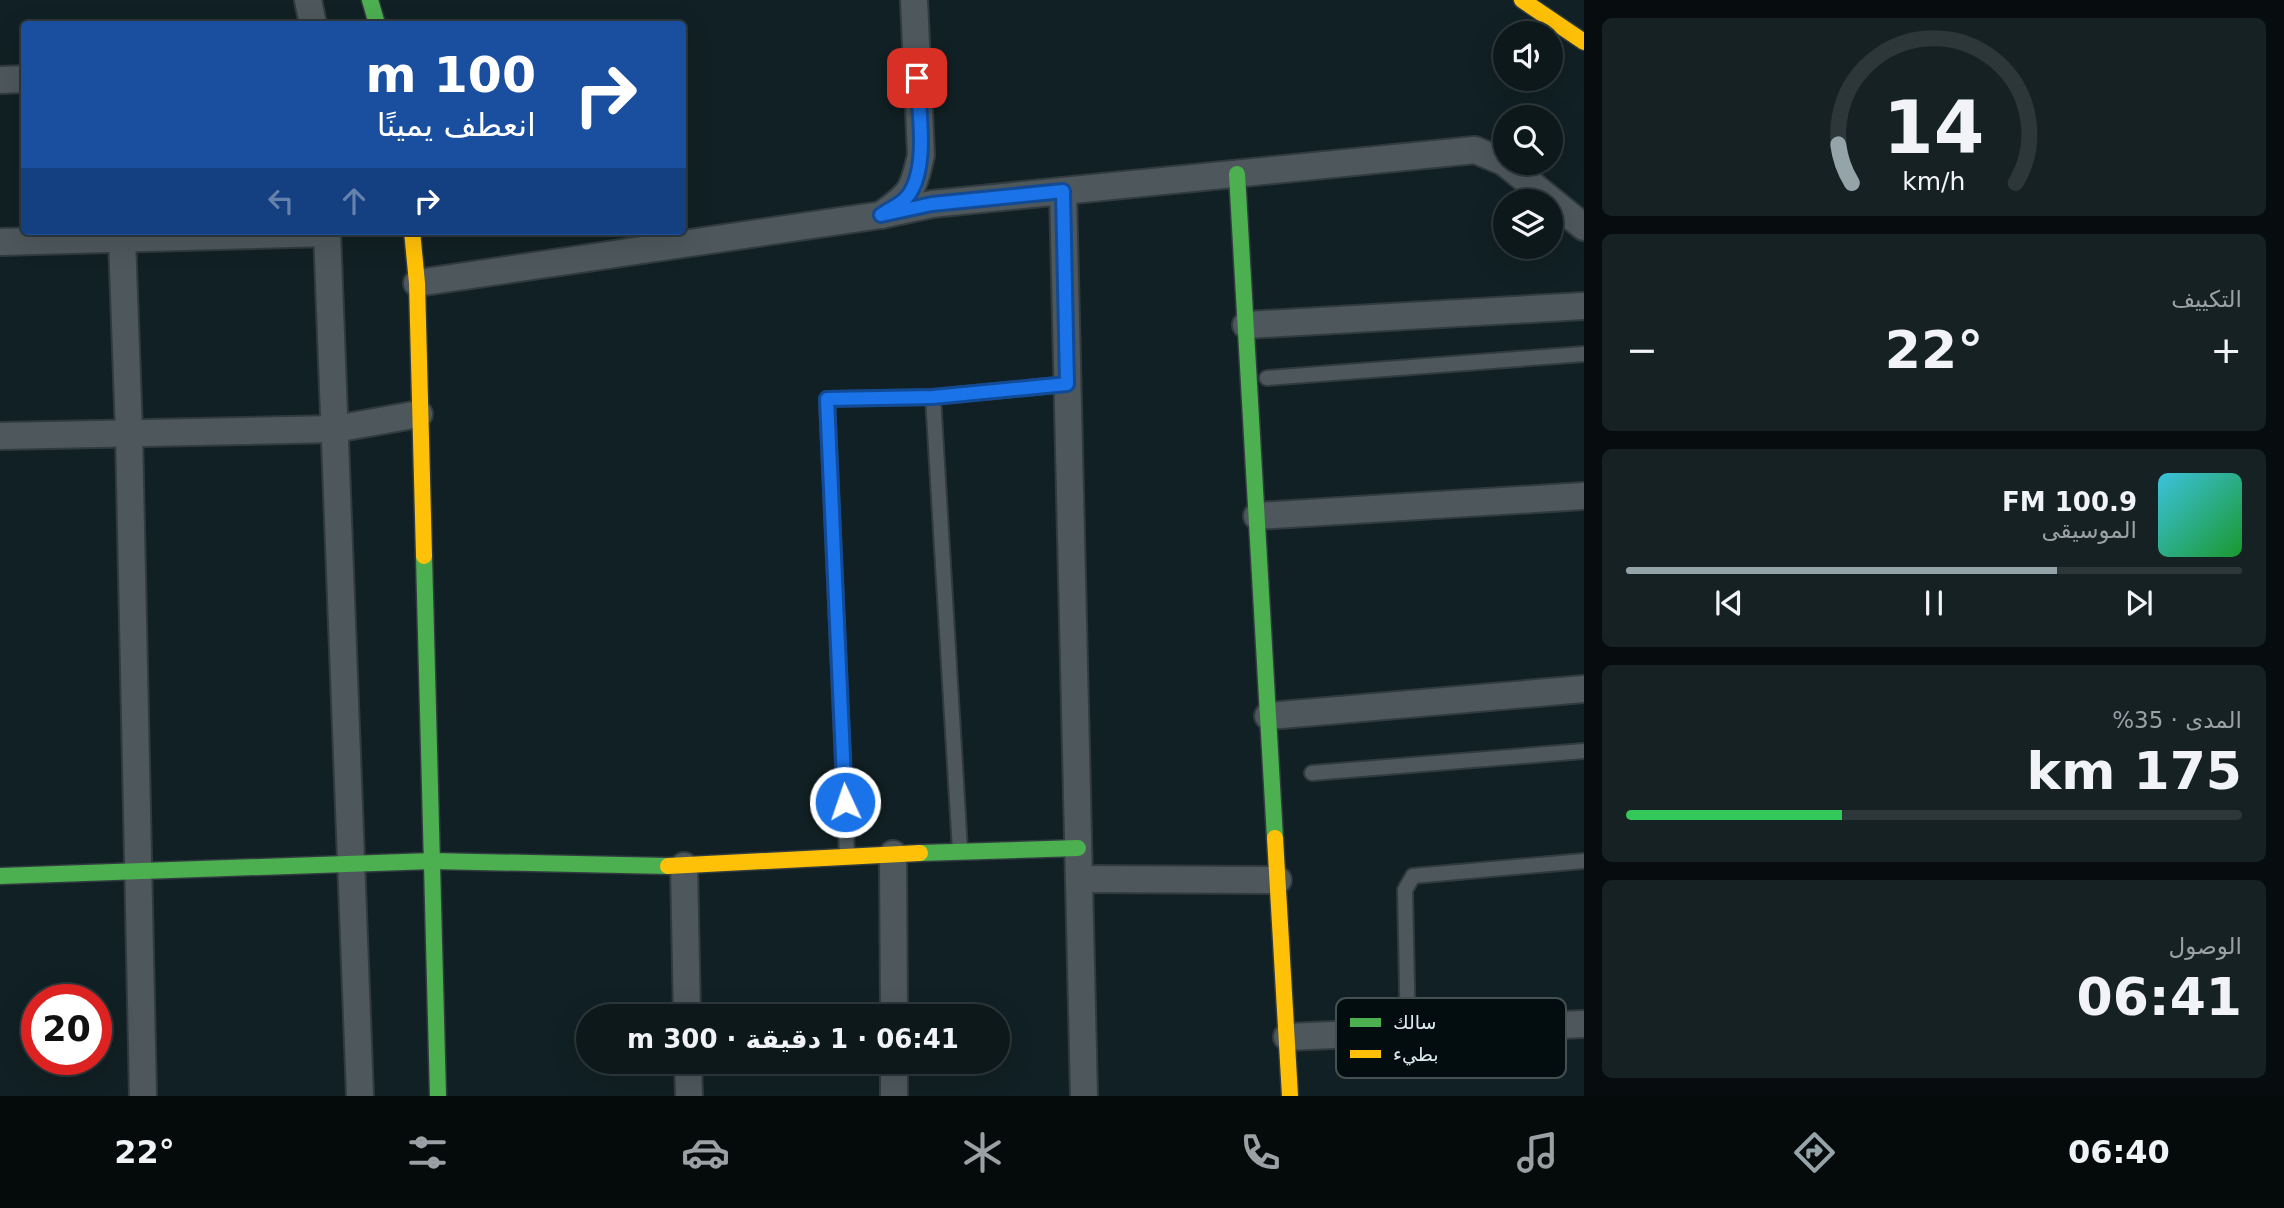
<!DOCTYPE html>
<html lang="ar">
<head>
<meta charset="utf-8">
<style>
  :root { --surface:#0d181b; --page:#162124; --text:#f1f3f6; --muted:#9aa0a3; --line:#2d373a; --accent:#95a4a9 }
  body { margin:0; font-family:"DejaVu Sans",Cairo,sans-serif; background:var(--page); color:var(--text); direction:rtl; height:100vh; display:flex; flex-direction:column; font-size:26px; white-space:nowrap }
  * { box-sizing:border-box; margin:0 }
  p { font-size:23px; color:var(--muted) }
  .icon { flex:none; width:38px; height:38px; fill:none; stroke:currentColor; stroke-width:2; stroke-linecap:round; stroke-linejoin:round }
  .map { position:relative; flex:1; overflow:hidden; direction:ltr }
  .panel { display:flex; flex-direction:column; gap:18px; padding:18px; background:#070d0f; width:700px }
  .panel>* { flex:none }
  .banner { position:absolute; left:21px; top:21px; width:665px; height:214px; border-radius:7px; box-shadow:0 7px 28px #0002,0 0 0 2px var(--line); direction:rtl; background:#1a4fa0; color:#fff; overflow:hidden }
  .tools { position:absolute; left:1493px; top:21px; display:grid; gap:14px }
  .tools a { display:grid; place-items:center; width:70px; height:70px; border-radius:50%; background:var(--surface); box-shadow:0 7px 28px #0002,0 0 0 2px var(--line); font-size:35px }
  .speed { position:absolute; left:21px; top:984px; display:flex; gap:14px; font-size:35px; font-weight:700; text-align:center }
  .speed>* { display:grid; place-content:center; width:91px; height:91px; border-radius:50%; background:var(--surface); box-shadow:0 7px 28px #0002,0 0 0 2px var(--line); line-height:1 }
  .speed .limit { border:10px solid #d22; background:#fff; color:#111 }
  .pin { position:absolute; display:grid; place-items:center; width:60px; height:60px; color:#fff; margin:-30px; border-radius:14px; box-shadow:0 4px 10px #0006 }
  .me { position:absolute; width:77px; margin:-38px; rotate:357deg; stroke-linejoin:round; filter:drop-shadow(0 0 5px #0008) }
  .turn { display:flex; align-items:center; gap:24px; height:147px; padding:0 35px; font-size:32px }
  .turn .icon { width:91px; height:91px; stroke-width:2.5 }
  .turn b { display:block; font-size:49px; line-height:60px }
  .lanes { display:flex; align-items:center; height:66px; padding:0 35px; background:#0003; justify-content:center; gap:35px; direction:ltr }
  .lanes .off { opacity:.35 }
  .big { font-size:52px; font-weight:700; line-height:1.1 }
  .panel .tile { flex:1; display:flex; flex-direction:column; justify-content:center; gap:10px; min-width:0; padding:0 24px; border-radius:10px; background:var(--page) }
  .panel .dial { align-items:center; gap:0 }
  .dial svg { height:182px; overflow:visible; fill:none; stroke:var(--line); stroke-width:7; stroke-linecap:round; text-anchor:middle }
  .dial text { fill:var(--text); stroke:none }
  .song { display:flex; align-items:center; gap:21px }
  .cover { width:84px; height:84px; border-radius:10px; background:linear-gradient(135deg,hsl(190 70% 55%),hsl(130 70% 35%)) }
  .played { height:7px; border-radius:4px; background:linear-gradient(90deg,var(--accent) 70%,var(--line) 70%) }
  .keys { display:flex; justify-content:space-around; direction:ltr }
  .heat { display:flex; justify-content:space-between; align-items:center; font-size:38px; direction:ltr }
  .charge { height:10px; border-radius:5px; background:linear-gradient(90deg,#34c759 35%,var(--line) 0) }
  .trip { position:absolute; left:576px; top:1004px; width:434px; height:70px; border-radius:35px; background:var(--surface); box-shadow:0 7px 28px #0002,0 0 0 2px var(--line); font-weight:700; line-height:70px; text-align:center; direction:rtl }
  .menu { display:flex; height:112px; justify-content:space-around; align-items:center; background:#050a0b; color:var(--muted) }
  .menu .icon { width:49px; height:49px }
  .menu .current { color:var(--accent) }
  .menu b { font-size:32px; color:var(--text) }
  main { display:flex; flex:1; min-height:0 }
  .map>svg:first-child { display:block }
  .lines { fill:none; stroke-linecap:round; stroke-linejoin:round }
  .lane-casing { stroke:#313b3f; stroke-width:18 }
  .street-casing { stroke:#313b3f; stroke-width:30 }
  .fast-casing { stroke:#313b3f; stroke-width:19 }
  .slow-casing { stroke:#313b3f; stroke-width:19 }
  .lane { stroke:#4e585c; stroke-width:14 }
  .street { stroke:#4e585c; stroke-width:26 }
  .fast { stroke:#4caf50; stroke-width:16 }
  .slow { stroke:#ffc107; stroke-width:16 }
  .route-casing { stroke:#114b97; stroke-width:18 }
  .route { stroke:#1a73e8; stroke-width:12 }
  .key { fill:#030c0f; stroke:#444f52; stroke-width:2 }
  .key-label { font-size:19px; fill:#dcebf0 }
</style>
</head>
<body>
<main>
<section class="panel">
<div class="tile dial"><svg viewBox="0 0 100 80">
<path d="M14 69A42 42 0 1 1 86 69"/>
<path d="M14 69A42 42 0 0 1 8 52" stroke="#95a4a9"/>
<text x="50" y="56" font-size="32" font-weight="700">14</text>
<text x="50" y="72" font-size="11">km/h</text>
</svg></div>
<div class="tile"><p>التكييف</p>
<div class="heat"><a>−</a><b class="big">22°</b><a>+</a></div>
</div>
<div class="tile">
<div class="song"><i class="cover"></i><div><b>100.9 FM</b><p>الموسيقى</p></div></div>
<div class="played"></div>
<div class="keys"><svg class="icon" aria-label="previous" viewBox="0 0 24 24"><path d="M18 5L8 12l10 7zM5 5v14"/></svg><svg class="icon" aria-label="pause" viewBox="0 0 24 24"><path d="M8 5v14M16 5v14"/></svg><svg class="icon" aria-label="next" viewBox="0 0 24 24"><path d="M6 5l10 7-10 7zM19 5v14"/></svg></div>
</div>
<div class="tile"><p>المدى · 35%</p><b class="big">175 km</b><div class="charge"></div></div>
<div class="tile"><p>الوصول</p><b class="big">06:41</b></div>
</section>
<div class="map">
<svg width="1584" height="1096" viewBox="0 0 1584 1096">
  <rect width="100%" height="100%" fill="#112024"/>
  <g class="lines">
    <defs>
      <g id="lane">
        <polyline points="1267,378 1584,354"/>
        <polyline points="933,397 960,850"/>
        <polyline points="1312,773 1584,751"/>
        <polyline points="847,856 827,399 933,397 1067,384"/>
        <polyline points="1408,1034 1405,890 1413,876 1584,861"/>
      </g>
      <g id="street">
        <polyline points="308,0 313,24"/>
        <polyline points="0,80 24,79"/>
        <polyline points="1063,191 1084,1096"/>
        <polyline points="881,215 932,204 1475,150 1504,162 1584,227"/>
        <polyline points="327,231 360,1096"/>
        <polyline points="122,239 129,433 143,1096"/>
        <polyline points="0,242 327,233"/>
        <path d="M417,283L881,215C911,194 913,191 921,155L914,0"/>
        <polyline points="1246,325 1584,306"/>
        <polyline points="0,436 335,429 419,414"/>
        <polyline points="1257,516 1584,496"/>
        <polyline points="1268,716 1584,689"/>
        <polyline points="893,854 894,1017"/>
        <polyline points="684,866 687,1017"/>
        <polyline points="1079,879 1278,880"/>
        <polyline points="1287,1037 1584,1024"/>
        <polyline points="688,1062 689,1096"/>
        <polyline points="894,1062 894,1096"/>
      </g>
      <g id="fast">
        <polyline points="370,0 377,24"/>
        <polyline points="1237,174 1275,838"/>
        <polyline points="424,556 438,1096"/>
        <polyline points="920,853 1078,848"/>
        <polyline points="0,876 432,861 668,866"/>
      </g>
      <g id="slow">
        <polyline points="1522,0 1584,42"/>
        <polyline points="412,231 417,283 424,556"/>
        <polyline points="1275,838 1290,1096"/>
        <polyline points="668,866 920,853"/>
      </g>
    </defs>
    <use href="#lane" class="lane-casing"/>
    <use href="#street" class="street-casing"/>
    <use href="#fast" class="fast-casing"/>
    <use href="#slow" class="slow-casing"/>
    <use href="#lane" class="lane"/>
    <use href="#street" class="street"/>
    <use href="#fast" class="fast"/>
    <use href="#slow" class="slow"/>
  </g>
  <g class="lines">
    <defs>
      <path id="route" d="M845,802L827,399L933,397L1067,384L1063,191L932,204L881,215C888,210 897,206 904,200C930,176 919,110 917,78"/>
    </defs>
    <use href="#route" class="route-casing"/>
    <use href="#route" class="route"/>
  </g>
  <rect x="1336" y="998" width="230" height="80" rx="10" class="key"/>
  <rect x="1350" y="1018" width="31" height="9" fill="#4caf50"/>
  <rect x="1350" y="1050" width="31" height="8" fill="#ffc107"/>
  <g class="key-label">
    <text x="1393" y="1029">سالك</text>
    <text x="1393" y="1061">بطيء</text>
  </g>
</svg>
<div class="tools">
<a><svg class="icon" aria-label="sound" viewBox="0 0 24 24"><path d="M4 9h4l5-4v14l-5-4H4zM17 9q2 3 0 6"/></svg></a>
<a><svg class="icon" aria-label="search" viewBox="0 0 24 24"><circle cx="10" cy="10" r="6"/><path d="M15 15l6 6"/></svg></a>
<a><svg class="icon" aria-label="layers" viewBox="0 0 24 24"><path d="M12 4l9 5-9 5-9-5zM3 14l9 5 9-5"/></svg></a>
</div>
<div class="speed"><div class="limit">20</div></div>
<div class="pin" style="left:917px;top:78px;background:#d93025"><svg class="icon" aria-label="arrive" viewBox="0 0 24 24"><path d="M6 21V4h12l-3 4 3 4H6"/></svg></div>
<svg class="me" style="left:845px;top:802px" viewBox="-20 -20 40 40"><circle r="17" fill="#1a73e8" stroke="#fff" stroke-width="3"/><path d="M0-11L8 9 0 5-8 9z" fill="#fff"/></svg>
<div class="trip">06:41 · 1 دقيقة · 300 m</div>
<div class="banner">
<div class="turn"><svg class="icon" aria-label="right" viewBox="0 0 24 24"><path d="M7 20v-9h11M14 6l5 5-5 5"/></svg><div><b>100 m</b>انعطف يمينًا</div></div>
<div class="lanes"><svg class="icon off" aria-label="left" viewBox="0 0 24 24"><path d="M17 20v-9H6M10 6l-5 5 5 5"/></svg><svg class="icon off" aria-label="ahead" viewBox="0 0 24 24"><path d="M12 20V5M6 11l6-6 6 6"/></svg><svg class="icon" aria-label="right" viewBox="0 0 24 24"><path d="M7 20v-9h11M14 6l5 5-5 5"/></svg></div>
</div>
</div>
</main>
<nav class="menu">
<b>06:40</b>
<svg class="icon current" aria-label="directions" viewBox="0 0 24 24"><path d="M12 3l9 9-9 9-9-9zM9 14v-3h6M13 9l2 2-2 2"/></svg>
<svg class="icon" aria-label="music" viewBox="0 0 24 24"><path d="M9 18V5l10-2v13"/><circle cx="6" cy="18" r="3"/><circle cx="16" cy="16" r="3"/></svg>
<svg class="icon" aria-label="phone" viewBox="0 0 24 24"><path d="M5 4h4l2 5-3 2q2 4 5 5l2-3 5 2v4C11 20 4 13 5 4z"/></svg>
<svg class="icon" aria-label="climate" viewBox="0 0 24 24"><path d="M12 3v18M4 7l16 10M4 17L20 7"/></svg>
<svg class="icon" aria-label="car" viewBox="0 0 24 24"><path d="M5 17H2v-5l4-1 3-4h7l3 4 3 1v5h-3M9 17h6M6 11h13"/><circle cx="7" cy="17" r="2"/><circle cx="17" cy="17" r="2"/></svg>
<svg class="icon" aria-label="filters" viewBox="0 0 24 24"><path d="M4 7h16M4 17h16"/><circle cx="9" cy="7" r="2"/><circle cx="15" cy="17" r="2"/></svg>
<b>22°</b>
</nav>
</body>
</html>
